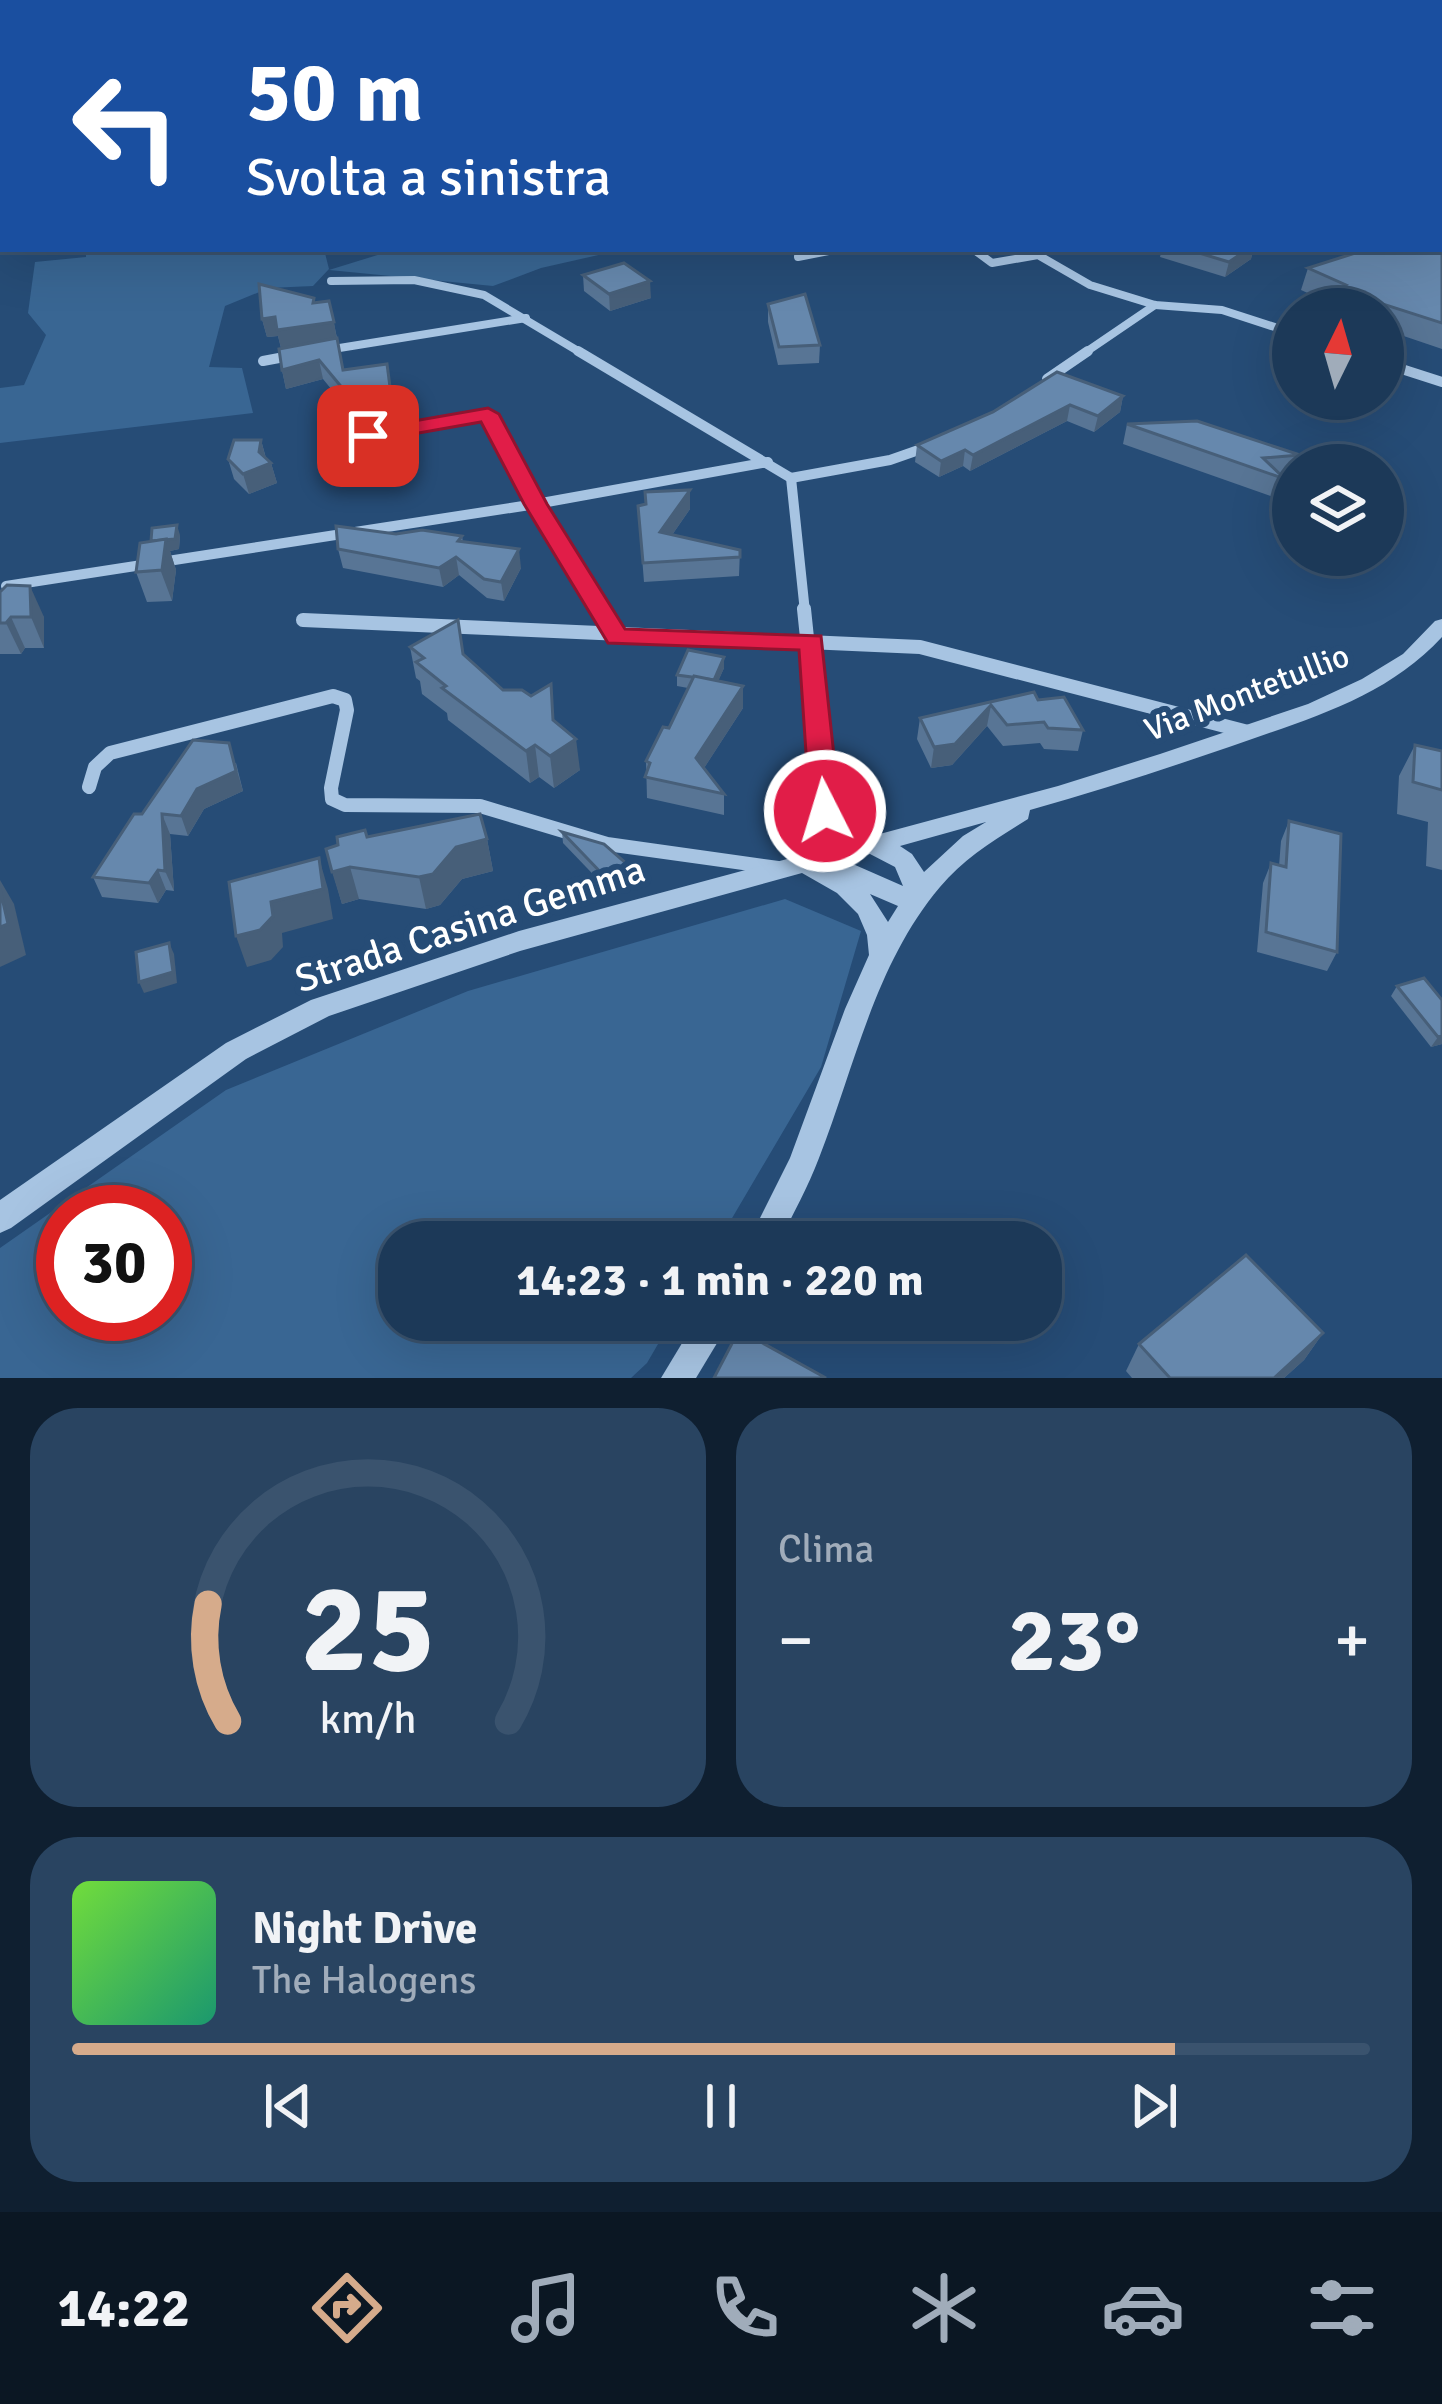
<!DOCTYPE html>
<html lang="it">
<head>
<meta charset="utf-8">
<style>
  :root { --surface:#1c3958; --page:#294461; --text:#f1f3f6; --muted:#a0acba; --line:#3a536e; --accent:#d6ab8b }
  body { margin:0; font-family:Signika,sans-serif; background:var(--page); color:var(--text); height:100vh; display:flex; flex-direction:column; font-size:45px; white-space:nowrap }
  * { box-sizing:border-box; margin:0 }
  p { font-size:39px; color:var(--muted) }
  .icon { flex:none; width:66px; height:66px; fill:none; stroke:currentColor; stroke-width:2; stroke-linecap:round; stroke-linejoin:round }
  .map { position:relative; height:1378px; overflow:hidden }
  .drawer { display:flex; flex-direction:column; gap:30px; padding:30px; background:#0f1f30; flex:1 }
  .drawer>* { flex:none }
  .hud { position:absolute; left:0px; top:0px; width:1443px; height:252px; box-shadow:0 12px 48px #0002,0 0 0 3px var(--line); background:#1a4fa0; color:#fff; overflow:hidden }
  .needle { width:78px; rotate:5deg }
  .tools { position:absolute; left:1272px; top:288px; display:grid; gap:24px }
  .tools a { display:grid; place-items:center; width:132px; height:132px; border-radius:50%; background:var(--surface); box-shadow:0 12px 48px #0002,0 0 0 3px var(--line); font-size:60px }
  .speed { position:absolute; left:36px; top:1185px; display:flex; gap:24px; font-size:60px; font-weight:700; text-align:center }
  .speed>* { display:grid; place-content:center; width:156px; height:156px; border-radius:50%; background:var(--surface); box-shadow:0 12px 48px #0002,0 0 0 3px var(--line); line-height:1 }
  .speed .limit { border:18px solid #d22; background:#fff; color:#111 }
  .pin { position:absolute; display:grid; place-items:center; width:102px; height:102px; color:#fff; margin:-51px; border-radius:24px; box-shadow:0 6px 18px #0006 }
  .me { position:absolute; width:132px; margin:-66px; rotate:355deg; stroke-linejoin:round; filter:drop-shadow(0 0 9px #0008) }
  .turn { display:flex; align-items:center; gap:42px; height:252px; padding:0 48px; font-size:54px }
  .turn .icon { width:156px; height:156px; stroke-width:2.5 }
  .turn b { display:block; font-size:84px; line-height:102px }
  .big { font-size:90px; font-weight:800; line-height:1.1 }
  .drawer .card { flex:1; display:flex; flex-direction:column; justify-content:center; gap:18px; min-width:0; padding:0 42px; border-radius:48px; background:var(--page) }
  .drawer .dial { align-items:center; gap:0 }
  .dial svg { height:312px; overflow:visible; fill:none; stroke:var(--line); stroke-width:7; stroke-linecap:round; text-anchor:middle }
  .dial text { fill:var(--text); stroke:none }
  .song { display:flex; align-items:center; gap:36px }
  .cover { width:144px; height:144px; border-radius:18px; background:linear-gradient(135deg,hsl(100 70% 55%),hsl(160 70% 35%)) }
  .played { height:12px; border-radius:6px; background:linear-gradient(90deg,var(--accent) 85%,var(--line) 85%) }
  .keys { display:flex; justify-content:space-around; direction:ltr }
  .heat { display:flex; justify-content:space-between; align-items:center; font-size:66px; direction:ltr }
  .drawer .tiles { flex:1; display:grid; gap:30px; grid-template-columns:1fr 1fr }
  .card:last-child { grid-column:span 2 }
  .trip { position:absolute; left:378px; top:1221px; width:684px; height:120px; border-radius:48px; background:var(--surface); box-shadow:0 12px 48px #0002,0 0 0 3px var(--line); font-weight:800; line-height:120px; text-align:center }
  .dock { display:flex; height:192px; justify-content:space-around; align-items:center; background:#0b1723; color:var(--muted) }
  .dock .icon { width:84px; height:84px }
  .dock .on { color:var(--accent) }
  .dock b { font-size:54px; color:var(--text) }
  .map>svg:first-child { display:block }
  .green { fill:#396693; fill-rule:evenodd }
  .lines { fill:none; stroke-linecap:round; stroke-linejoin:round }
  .minor-far2 { stroke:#a7c4e2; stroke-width:8 }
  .minor-far1 { stroke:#a7c4e2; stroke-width:10 }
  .minor { stroke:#a7c4e2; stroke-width:14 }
  .tertiary { fill:#a7c4e2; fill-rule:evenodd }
  .primary { fill:#e5effb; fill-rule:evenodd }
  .wall { fill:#587595 }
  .shaded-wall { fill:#475f79 }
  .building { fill:#6688ad; stroke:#475f79; stroke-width:3 }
  .route { fill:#e11d48; stroke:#92132f; stroke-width:3 }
  .labels { text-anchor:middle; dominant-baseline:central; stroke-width:12; stroke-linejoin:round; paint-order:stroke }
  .street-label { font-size:33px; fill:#fff; stroke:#264c76 }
  .near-street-label { font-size:39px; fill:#fff; stroke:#264c76 }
</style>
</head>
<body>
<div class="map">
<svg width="1442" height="1378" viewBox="0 0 1442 1378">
  <rect width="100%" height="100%" fill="#264c76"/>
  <g class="green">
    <polygon points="86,249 324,249 329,269 313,286 269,288 225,306 209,367 242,368 253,413 0,443 0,388 24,385 46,335 28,313 35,262 86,257"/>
    <polygon points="397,249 625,249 541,268 493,286 329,270"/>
    <path d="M785,899L861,931L821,1067L718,1242H399V1320H672L647,1363L631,1378H0V1248L226,1090L468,991ZM165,1212V1314H63V1212Z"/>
  </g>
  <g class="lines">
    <g class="minor-far2">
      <polyline points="973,249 992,263 1038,255 1090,285 1155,305 1222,310 1293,333"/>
      <polyline points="798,257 839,249"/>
      <polyline points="331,281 414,280 484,295 583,354"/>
      <polyline points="327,350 526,318"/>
      <polyline points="1083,354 1155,305"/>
    </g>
    <g class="minor-far1">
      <polyline points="578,351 791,478 805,612"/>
      <polyline points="263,361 295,355"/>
      <polyline points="1383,363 1442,382"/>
      <polyline points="1047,379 1088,351"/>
      <polyline points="368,436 488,414 602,612"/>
      <polyline points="791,478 890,460 930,446"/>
      <polyline points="6,586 536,504 768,462"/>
    </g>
    <g class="minor">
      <polyline points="600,609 617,637"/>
      <polyline points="804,609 825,811 839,834 863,844"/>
      <polyline points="303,620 920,647 1248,732"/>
      <polyline points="89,787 95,767 110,753 333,696 345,700 347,710 331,788 332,799 345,805 480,806 607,844 778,868"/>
      <polyline points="802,862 822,831 825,812"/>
    </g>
    <g class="tertiary">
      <path d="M1442,619V637C1386,698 1308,719 1232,746C1165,769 1098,791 1030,810L1028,819C996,839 964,858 940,887C875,964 855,1066 819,1158C808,1187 793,1214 779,1242H748L790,1158L845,1009L869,955L867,935L858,914L837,893L802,873L520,951L329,1016L246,1059L11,1228L0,1233V1200L226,1043L311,1000L519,931L1058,786L1160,754L1308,704L1362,679L1403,654L1435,621ZM986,822L963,836L924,872L912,854L900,846ZM870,854L895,867L903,886L846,861ZM870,894L898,906L888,922Z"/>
      <polygon points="696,1320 731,1320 696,1378 661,1378"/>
    </g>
    <polygon class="primary" points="12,0 70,0 11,3"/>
  </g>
  <g class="wall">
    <polygon points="1442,238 1442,349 1383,329 1383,309 1332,309 1334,305 1301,290 1308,268"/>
    <polygon points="1162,249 1253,249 1251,259 1225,277 1160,257"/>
    <polygon points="583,275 651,298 610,311 584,291"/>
    <polygon points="329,301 344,370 387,364 405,478 377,444 373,426 363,428 323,379 286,389 282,370 281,348 278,336 267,337 262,319 315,303"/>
    <polygon points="768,304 820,345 819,363 778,365 768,322"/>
    <polygon points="1123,396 1120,412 1094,432 1067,421 970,471 963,466 939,477 915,462 917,445 993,412"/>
    <polygon points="1127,424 1300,455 1297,465 1293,465 1293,475 1282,476 1285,479 1279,499 1123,444"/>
    <polygon points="261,440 266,458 271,463 277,483 249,494 234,479 228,459"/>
    <polygon points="690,490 690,509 672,535 740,550 739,576 644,582 638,506"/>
    <polygon points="396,534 462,536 463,542 521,568 504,601 487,598 459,575 443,587 343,568 338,549"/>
    <polygon points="180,535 179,549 170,551 176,570 172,601 147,602 136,572"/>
    <polygon points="0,592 44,617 44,648 25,648 21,654 0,654"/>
    <polygon points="410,647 464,655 503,690 555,722 580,770 554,788 539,777 530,783 448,720 447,713 422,694 420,681 416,678"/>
    <polygon points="724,657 724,668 718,681 743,686 743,708 704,768 724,794 724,815 647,798 646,761 669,728 688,688 677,686 677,675"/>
    <polygon points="1034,692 1038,700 1083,730 1078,751 1044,749 1040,743 1003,746 987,726 952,765 931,768 917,739 920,718"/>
    <polygon points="1415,745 1442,751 1442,870 1426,866 1428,822 1397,814 1399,776"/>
    <polygon points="236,763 243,791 204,809 188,836 170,834 174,891 166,890 158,903 102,897 93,877 142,814"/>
    <polygon points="1289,821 1337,952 1327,971 1257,952 1263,883 1271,863 1279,866 1281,841"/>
    <polygon points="562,832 635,871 636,882 610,892 563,843"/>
    <polygon points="367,837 487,839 493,871 462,879 440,905 426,909 359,899 342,904 326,849"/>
    <polygon points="1397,986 1442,1000 1442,1044 1431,1047 1391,996"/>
    <polygon points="1323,1333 1304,1360 1284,1378 1132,1378 1126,1371 1139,1344"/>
  </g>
  <g class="shaded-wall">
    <polygon points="1248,249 1253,249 1251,259 1225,277 1229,262"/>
    <polygon points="650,281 651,298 610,311 609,294"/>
    <polygon points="275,317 334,322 337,340 281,348 278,336 267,337 262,319"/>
    <polygon points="319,360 323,379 286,389 282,370"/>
    <polygon points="387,364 405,478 395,421 363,428 359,408"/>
    <polygon points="1123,396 1120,412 1094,432 1098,416"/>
    <polygon points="1070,405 1067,421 970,471 973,455"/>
    <polygon points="261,440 266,459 271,463 277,483 249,494 243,474 259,452"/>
    <polygon points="965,450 963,466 939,477 941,461"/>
    <polygon points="690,490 690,509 661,551 660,532"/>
    <polygon points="177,525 180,535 179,549 170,551 176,570 172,601 154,553"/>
    <polygon points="519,549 521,568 504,601 501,582"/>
    <polygon points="456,557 459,575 443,587 439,568"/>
    <polygon points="30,586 44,617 44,648 31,617"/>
    <polygon points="11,617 25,648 21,654 6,623"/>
    <polygon points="724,657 724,668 713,693 713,682"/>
    <polygon points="551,684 556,752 576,739 580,770 554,788 550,756 553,720"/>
    <polygon points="743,686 743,708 697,779 696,758"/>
    <polygon points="991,705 987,726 952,765 931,768 934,747"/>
    <polygon points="229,743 243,791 204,809 188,836 181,816 197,789"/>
    <polygon points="535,745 539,777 530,783 526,751"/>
    <polygon points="162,814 170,834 174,891 165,871"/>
    <polygon points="487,839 493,871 462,879 440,905 426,909 419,877 456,847"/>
    <polygon points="319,858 328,889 333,919 282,933 283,947 271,960 247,967 236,936"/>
    <polygon points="350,867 359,899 342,904 332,872"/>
    <polygon points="158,870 166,890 158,903 149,883"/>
    <polygon points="635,871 636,882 610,892 609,881"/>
    <polygon points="0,880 14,904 26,955 0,967"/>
    <polygon points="169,943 174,954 177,983 144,993 139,982"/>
    <polygon points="1442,1036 1442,1044 1431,1047 1438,1037"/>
    <polygon points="1323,1333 1304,1360 1284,1378 1274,1378"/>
  </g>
  <g class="building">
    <rect x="89" y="0" width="55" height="3"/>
    <polygon points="880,0 963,0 967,3 883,3"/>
    <polygon points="1330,0 1367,0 1372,3 1335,3"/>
    <polygon points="1440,237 1442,238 1442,323 1339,290 1346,285 1308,268 1368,249 1440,249"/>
    <polygon points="1186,249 1248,249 1229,262"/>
    <polygon points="624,263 650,281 609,294 583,275"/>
    <polygon points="259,284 314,298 313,303 329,301 334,322 277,330 275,317 262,319"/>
    <polygon points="805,294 820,345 779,347 768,304"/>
    <polygon points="337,338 343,370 387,364 392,402 359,408 319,360 282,370 279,349"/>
    <polygon points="1057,372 1123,396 1098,416 1070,405 973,455 965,450 941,461 917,445 993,412"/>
    <polygon points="395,421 401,458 373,425"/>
    <polygon points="1197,421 1300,455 1263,458 1285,479 1127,424"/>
    <polygon points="234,440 261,440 259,452 271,463 243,474 228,459"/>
    <polygon points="690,490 660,532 740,550 740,557 643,563 638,506 646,504 645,492"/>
    <polygon points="177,525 175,539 151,541 152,528"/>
    <polygon points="336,526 396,534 422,530 462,536 458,541 519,549 501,582 484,579 456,557 439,568 338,549"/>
    <polygon points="166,539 162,570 136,572 140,543"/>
    <polygon points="7,585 30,586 31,617 11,617 6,623 0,623 0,592"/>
    <polygon points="458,620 463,654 503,690 522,690 531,696 551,684 553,720 576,739 550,756 535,745 526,751 442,688 446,686 416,662 424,658 410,647"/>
    <polygon points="688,650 724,657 714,680 677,675"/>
    <polygon points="694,676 743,686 696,758 724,794 645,777 650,763 646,761 663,727 669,728"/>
    <polygon points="1034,692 1038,700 1064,697 1083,730 1048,728 1044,722 1007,725 991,705 955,744 934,747 920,718"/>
    <polygon points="193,740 229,743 236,771 197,789 181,816 162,814 165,871 158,870 149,883 93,877 134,814 142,814"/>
    <polygon points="1415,745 1442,751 1442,790 1413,782"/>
    <polygon points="480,814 487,839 456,847 433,874 419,877 350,867 332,872 326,849 338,845 337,837 365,830 367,837"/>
    <polygon points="1289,821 1341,834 1337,952 1266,932 1271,863 1286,867"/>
    <polygon points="562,832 604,844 635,871 609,881"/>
    <polygon points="319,858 323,889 271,902 273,916 260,930 236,936 229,882"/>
    <polygon points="0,889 8,924 0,927"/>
    <polygon points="169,943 173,972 139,982 136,952"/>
    <polygon points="1424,978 1442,1000 1442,1036 1438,1037 1397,986"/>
    <polygon points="1246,1255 1323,1333 1274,1378 1170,1378 1139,1344"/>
    <polygon points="739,1330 826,1378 714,1378"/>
  </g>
  <polygon class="route" points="488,408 499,414 547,504 625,629 821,636 840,811 836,819 815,819 810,811 799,650 608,643 524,504 481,422 368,442 357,436 368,429"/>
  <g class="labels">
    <g class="street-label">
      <text transform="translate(1247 693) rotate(-21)">Via Montetullio</text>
    </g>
    <g class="near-street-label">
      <text transform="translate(470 924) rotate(-18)">Strada Casina Gemma</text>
    </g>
  </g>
</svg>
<div class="tools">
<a><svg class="needle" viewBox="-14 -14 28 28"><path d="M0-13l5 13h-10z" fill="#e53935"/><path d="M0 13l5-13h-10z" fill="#a0acba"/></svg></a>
<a><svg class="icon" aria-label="layers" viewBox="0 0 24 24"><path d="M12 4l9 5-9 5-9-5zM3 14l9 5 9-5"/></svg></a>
</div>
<div class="speed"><div class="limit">30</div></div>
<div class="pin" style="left:368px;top:436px;background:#d93025"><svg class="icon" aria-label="arrive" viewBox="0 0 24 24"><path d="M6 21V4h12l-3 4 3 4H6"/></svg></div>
<svg class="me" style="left:825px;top:811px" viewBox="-20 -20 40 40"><circle r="17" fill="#e11d48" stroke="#fff" stroke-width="3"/><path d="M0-11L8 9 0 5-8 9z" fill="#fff"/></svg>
<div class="trip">14:23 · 1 min · 220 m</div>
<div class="hud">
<div class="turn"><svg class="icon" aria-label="left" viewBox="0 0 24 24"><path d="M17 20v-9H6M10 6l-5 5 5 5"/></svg><div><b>50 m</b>Svolta a sinistra</div></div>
</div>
</div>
<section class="drawer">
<div class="tiles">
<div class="card dial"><svg viewBox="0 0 100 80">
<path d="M14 69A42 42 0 1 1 86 69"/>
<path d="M14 69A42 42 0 0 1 9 39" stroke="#d6ab8b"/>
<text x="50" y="56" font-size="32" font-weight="700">25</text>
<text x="50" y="72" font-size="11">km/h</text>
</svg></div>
<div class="card"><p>Clima</p>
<div class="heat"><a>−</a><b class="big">23°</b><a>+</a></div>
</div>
<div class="card">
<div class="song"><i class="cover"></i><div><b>Night Drive</b><p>The Halogens</p></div></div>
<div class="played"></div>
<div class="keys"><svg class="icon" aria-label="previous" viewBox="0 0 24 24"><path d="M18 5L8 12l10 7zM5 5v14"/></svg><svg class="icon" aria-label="pause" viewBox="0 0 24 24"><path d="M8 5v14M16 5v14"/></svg><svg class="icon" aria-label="next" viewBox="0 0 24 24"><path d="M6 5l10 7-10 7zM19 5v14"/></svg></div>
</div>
</div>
</section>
<nav class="dock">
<b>14:22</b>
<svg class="icon on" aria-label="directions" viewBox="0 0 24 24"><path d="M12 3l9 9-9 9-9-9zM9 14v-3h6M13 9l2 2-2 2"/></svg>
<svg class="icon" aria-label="music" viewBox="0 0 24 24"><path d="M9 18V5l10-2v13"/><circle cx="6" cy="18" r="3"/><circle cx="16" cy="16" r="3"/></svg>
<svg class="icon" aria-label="phone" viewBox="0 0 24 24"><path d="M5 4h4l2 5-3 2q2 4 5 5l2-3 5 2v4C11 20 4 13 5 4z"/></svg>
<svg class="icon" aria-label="climate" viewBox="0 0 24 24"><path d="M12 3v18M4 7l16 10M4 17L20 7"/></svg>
<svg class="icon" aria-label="car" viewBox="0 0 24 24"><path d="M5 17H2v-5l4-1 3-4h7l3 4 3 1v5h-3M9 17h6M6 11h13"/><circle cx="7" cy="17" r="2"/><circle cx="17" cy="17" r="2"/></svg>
<svg class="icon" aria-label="filters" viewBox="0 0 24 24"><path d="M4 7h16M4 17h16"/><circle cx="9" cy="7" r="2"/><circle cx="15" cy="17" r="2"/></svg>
</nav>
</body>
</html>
